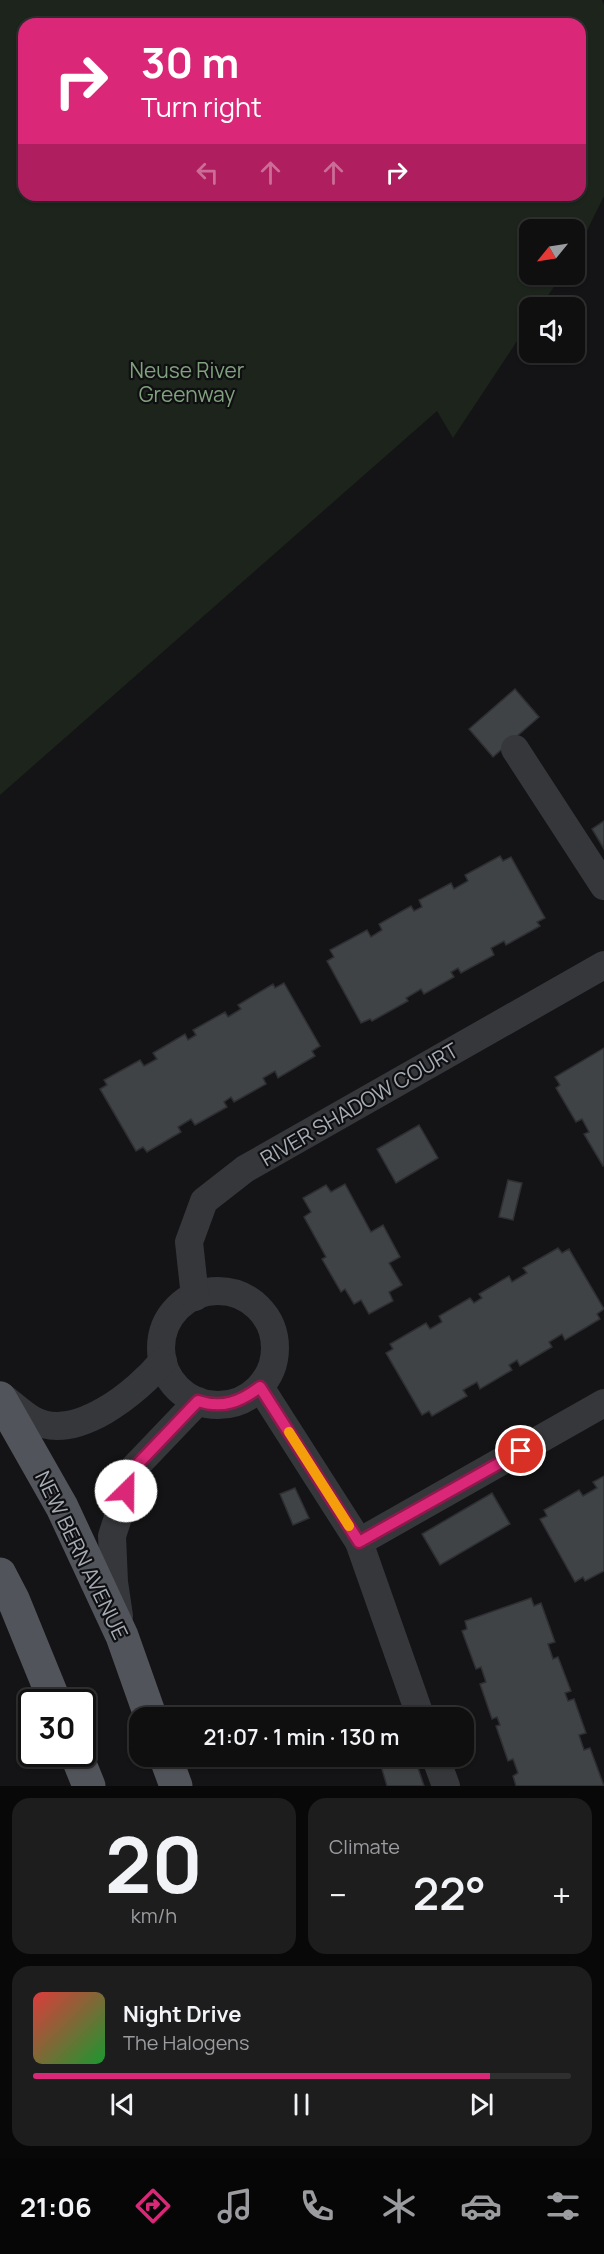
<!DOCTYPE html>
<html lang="en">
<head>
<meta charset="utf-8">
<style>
  :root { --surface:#0f0f10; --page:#1d1d1e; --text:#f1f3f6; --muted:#9b9c9f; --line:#2f2f30; --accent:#db2777 }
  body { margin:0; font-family:Manrope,sans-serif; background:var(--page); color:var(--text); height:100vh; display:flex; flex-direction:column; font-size:22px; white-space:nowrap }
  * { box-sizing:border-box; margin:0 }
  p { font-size:20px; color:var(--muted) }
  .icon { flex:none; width:33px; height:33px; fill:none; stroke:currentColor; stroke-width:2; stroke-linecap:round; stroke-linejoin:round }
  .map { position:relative; height:1786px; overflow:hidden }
  .drawer { display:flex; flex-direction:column; gap:12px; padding:12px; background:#080809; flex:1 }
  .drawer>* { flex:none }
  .guide { position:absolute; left:18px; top:18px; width:568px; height:183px; border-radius:18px; box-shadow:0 2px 4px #0004,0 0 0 2px var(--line); background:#db2777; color:#fff; overflow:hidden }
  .needle { width:39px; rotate:240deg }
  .controls { position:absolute; left:519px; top:219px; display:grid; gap:12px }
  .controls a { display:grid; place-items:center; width:66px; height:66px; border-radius:12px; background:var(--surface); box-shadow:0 2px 4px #0004,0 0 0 2px var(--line); font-size:30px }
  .speed { position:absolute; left:18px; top:1689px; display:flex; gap:12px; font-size:30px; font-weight:700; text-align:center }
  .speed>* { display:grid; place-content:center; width:78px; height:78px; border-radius:50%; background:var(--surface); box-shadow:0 2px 4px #0004,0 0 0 2px var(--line); line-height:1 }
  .speed .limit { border:3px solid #111; border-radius:9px; background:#fff; color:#111 }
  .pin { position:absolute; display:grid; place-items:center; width:51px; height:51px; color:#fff; margin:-26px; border:3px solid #fff; border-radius:50%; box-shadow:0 2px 6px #0007 }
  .me { position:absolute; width:66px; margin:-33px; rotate:23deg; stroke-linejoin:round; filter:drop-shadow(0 0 4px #0008) }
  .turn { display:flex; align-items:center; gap:21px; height:126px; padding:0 24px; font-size:27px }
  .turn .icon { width:78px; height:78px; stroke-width:2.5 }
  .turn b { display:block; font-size:42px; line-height:51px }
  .lanes { display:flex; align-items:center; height:57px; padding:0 24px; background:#0003; justify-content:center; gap:30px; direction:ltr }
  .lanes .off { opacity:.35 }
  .big { font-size:45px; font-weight:600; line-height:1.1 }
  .drawer .tile { flex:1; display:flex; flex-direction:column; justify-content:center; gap:9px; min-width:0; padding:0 21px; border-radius:18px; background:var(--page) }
  .drawer .dial { align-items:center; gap:0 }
  .dial b { font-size:78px; line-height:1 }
  .song { display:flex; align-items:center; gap:18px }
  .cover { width:72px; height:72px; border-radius:9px; background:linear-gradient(135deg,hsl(0 70% 55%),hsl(130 70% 35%)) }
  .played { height:6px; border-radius:3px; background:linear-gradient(90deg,var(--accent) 85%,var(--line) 85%) }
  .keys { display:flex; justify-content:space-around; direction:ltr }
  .heat { display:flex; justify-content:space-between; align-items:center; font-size:33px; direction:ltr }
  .drawer .tiles { flex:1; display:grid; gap:12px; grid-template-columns:1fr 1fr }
  .tile:last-child { grid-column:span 2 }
  .trip { position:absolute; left:129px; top:1707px; width:345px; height:60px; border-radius:18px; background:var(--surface); box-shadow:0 2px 4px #0004,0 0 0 2px var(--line); font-weight:600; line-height:60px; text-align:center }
  .tabs { display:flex; height:96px; justify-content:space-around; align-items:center; background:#060606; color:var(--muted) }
  .tabs .icon { width:42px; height:42px }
  .tabs .current { color:var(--accent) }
  .tabs b { font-size:27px; color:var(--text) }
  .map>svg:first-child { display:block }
  .green { fill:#1c241c; fill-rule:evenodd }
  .building { fill:#404346; stroke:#2e2f32; stroke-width:1.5 }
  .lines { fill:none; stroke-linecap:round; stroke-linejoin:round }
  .minor { stroke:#35373b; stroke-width:28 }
  .major { stroke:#51545a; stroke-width:33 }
  .route-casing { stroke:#8e194d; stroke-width:15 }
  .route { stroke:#db2777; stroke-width:10 }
  .slow { stroke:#f59e0b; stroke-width:10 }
  .labels { text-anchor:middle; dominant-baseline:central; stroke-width:4.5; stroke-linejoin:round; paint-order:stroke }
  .park-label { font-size:21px; fill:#80a17d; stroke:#0f0f11 }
  .street-label { font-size:21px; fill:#a6adb6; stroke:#0f0f11 }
</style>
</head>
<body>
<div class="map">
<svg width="604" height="1786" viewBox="0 0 604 1786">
  <rect width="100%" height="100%" fill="#141416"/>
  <path class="green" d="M0,0H602L604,5V196L575,255L574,230H530V274L562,275L540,307L530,308L529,323L453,438L437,411L0,795ZM24,24H580V195H24Z"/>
  <g class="building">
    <polygon points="515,689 539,717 493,757 469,729"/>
    <polygon points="604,821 604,849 592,829"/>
    <polygon points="500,856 503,861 511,857 545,918 537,922 540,926 506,945 504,941 491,948 494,955 461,973 458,968 451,972 454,977 424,994 421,989 406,998 408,1001 372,1021 370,1019 361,1023 327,961 334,957 330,950 367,930 371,937 382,930 379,924 411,906 414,911 422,907 419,900 451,883 454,889 468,881 465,875"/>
    <polygon points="284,983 320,1046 312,1051 315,1056 278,1078 275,1071 263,1078 266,1084 234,1102 231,1097 224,1102 227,1107 195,1125 191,1119 178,1127 181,1132 147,1152 143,1147 136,1151 100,1089 107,1085 104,1080 140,1060 144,1066 157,1059 153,1053 185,1034 188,1040 196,1035 193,1030 225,1012 228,1017 241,1009 238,1005 273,984 275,988"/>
    <polygon points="604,1048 604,1165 603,1166 584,1134 589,1132 582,1119 576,1122 556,1088 560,1085 555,1077"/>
    <polygon points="419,1125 438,1158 396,1183 377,1149"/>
    <polygon points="508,1180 522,1183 513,1220 499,1217"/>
    <polygon points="345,1184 371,1232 383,1225 400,1257 389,1263 402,1285 389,1292 393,1301 369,1314 361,1300 354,1304 345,1289 341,1292 322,1259 326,1257 304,1217 311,1212 303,1198 326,1185 331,1192"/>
    <polygon points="558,1248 562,1253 569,1249 604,1309 597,1314 600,1319 565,1340 562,1334 549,1342 552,1347 520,1366 517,1360 509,1365 512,1370 480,1389 477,1382 463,1390 467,1396 432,1416 429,1411 422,1415 386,1353 393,1349 390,1344 426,1323 430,1329 442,1322 439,1316 470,1298 474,1303 482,1298 479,1294 509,1276 512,1282 527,1273 523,1268"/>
    <polygon points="604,1476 604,1571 585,1581 583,1577 575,1582 540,1519 547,1516 544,1510 579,1490 583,1496 597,1488 593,1482"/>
    <polygon points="295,1488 309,1518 293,1525 280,1494"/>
    <polygon points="492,1493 510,1524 440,1565 422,1534"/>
    <polygon points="531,1598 534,1606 541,1603 555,1642 548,1644 553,1659 558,1657 571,1691 565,1693 568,1701 574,1699 586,1733 579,1735 584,1750 590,1748 604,1786 516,1786 513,1776 518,1773 513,1759 508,1761 496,1726 500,1725 497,1717 492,1719 480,1684 486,1682 481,1667 476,1669 462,1631 467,1629 465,1621"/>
    <polygon points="399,1710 402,1718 377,1718"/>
    <polygon points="378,1756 414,1756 424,1786 387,1786"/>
  </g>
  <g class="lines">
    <g class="minor">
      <polyline points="515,749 604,886"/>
      <circle cx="218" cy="1348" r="57"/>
      <polyline points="195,1297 189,1242 204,1201 245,1169 604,965"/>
      <polyline points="260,1387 359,1542 421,1718"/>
      <path d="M0,1395C11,1403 22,1414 33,1420C76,1443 137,1392 163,1361"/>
      <polyline points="359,1542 604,1403"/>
      <polyline points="119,1616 114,1582 112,1536 134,1468 198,1401"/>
      <polyline points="435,1756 446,1786"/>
    </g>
    <g class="major">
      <polyline points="0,1398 62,1507 122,1636 151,1718"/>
      <polyline points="0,1574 13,1599 55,1702"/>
      <polyline points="76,1754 89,1786"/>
      <polyline points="165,1756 176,1786"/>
    </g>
  </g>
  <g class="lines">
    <defs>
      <path id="route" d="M126,1491L134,1468L198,1401C222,1409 240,1402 260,1387L359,1542L521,1451"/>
    </defs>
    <use href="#route" class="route-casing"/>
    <use href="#route" class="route"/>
    <polyline class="slow" points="289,1432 349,1526"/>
  </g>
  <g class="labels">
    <g class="park-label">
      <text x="187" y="370">Neuse River<tspan x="187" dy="24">Greenway</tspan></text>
    </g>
    <g class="street-label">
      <text transform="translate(359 1104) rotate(-30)">RIVER SHADOW COURT</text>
      <text transform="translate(82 1555) rotate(64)">NEW BERN AVENUE</text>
    </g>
  </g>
</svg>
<div class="controls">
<a><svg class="needle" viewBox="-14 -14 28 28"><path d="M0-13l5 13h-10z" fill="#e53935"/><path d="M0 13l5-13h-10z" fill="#9b9c9f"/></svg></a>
<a><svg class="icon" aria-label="sound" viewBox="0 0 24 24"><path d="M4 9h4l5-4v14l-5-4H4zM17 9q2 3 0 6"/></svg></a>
</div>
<div class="speed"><div class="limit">30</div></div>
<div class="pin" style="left:521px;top:1451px;background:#d93025"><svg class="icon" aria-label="arrive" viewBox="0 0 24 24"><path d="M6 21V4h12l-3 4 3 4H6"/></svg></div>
<svg class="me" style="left:126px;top:1491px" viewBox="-20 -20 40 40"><circle r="19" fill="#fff"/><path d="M0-13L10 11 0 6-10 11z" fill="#db2777"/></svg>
<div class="trip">21:07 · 1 min · 130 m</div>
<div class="guide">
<div class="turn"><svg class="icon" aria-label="right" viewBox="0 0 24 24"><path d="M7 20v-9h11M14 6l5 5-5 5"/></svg><div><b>30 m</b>Turn right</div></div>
<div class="lanes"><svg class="icon off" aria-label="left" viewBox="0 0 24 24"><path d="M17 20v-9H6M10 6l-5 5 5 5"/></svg><svg class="icon off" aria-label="ahead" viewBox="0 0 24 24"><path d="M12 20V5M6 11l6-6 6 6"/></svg><svg class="icon off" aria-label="ahead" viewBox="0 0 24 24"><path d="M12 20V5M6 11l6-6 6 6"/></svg><svg class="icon" aria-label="right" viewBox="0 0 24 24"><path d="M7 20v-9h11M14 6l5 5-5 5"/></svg></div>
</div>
</div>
<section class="drawer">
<div class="tiles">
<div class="tile dial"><b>20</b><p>km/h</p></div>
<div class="tile"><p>Climate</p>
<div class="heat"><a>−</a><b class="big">22°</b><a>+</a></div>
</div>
<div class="tile">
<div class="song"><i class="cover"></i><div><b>Night Drive</b><p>The Halogens</p></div></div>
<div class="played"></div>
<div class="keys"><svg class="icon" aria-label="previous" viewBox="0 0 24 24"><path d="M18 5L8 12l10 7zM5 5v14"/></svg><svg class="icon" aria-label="pause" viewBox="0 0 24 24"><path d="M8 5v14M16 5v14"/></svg><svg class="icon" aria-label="next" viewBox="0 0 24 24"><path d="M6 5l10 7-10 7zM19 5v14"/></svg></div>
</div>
</div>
</section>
<nav class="tabs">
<b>21:06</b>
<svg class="icon current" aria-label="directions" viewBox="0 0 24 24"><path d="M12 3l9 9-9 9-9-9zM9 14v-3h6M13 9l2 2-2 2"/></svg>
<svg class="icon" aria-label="music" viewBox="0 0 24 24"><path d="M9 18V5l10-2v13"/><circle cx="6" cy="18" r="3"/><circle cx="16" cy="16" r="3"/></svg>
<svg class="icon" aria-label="phone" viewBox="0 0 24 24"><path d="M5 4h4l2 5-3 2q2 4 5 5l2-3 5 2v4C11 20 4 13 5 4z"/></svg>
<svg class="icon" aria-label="climate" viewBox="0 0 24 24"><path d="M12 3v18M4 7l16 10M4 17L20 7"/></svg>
<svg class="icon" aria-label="car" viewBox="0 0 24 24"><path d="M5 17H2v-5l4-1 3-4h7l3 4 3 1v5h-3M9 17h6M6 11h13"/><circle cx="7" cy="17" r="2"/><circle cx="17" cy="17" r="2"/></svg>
<svg class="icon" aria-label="filters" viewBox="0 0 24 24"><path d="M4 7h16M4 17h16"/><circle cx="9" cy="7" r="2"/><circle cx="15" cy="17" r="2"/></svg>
</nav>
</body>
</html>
